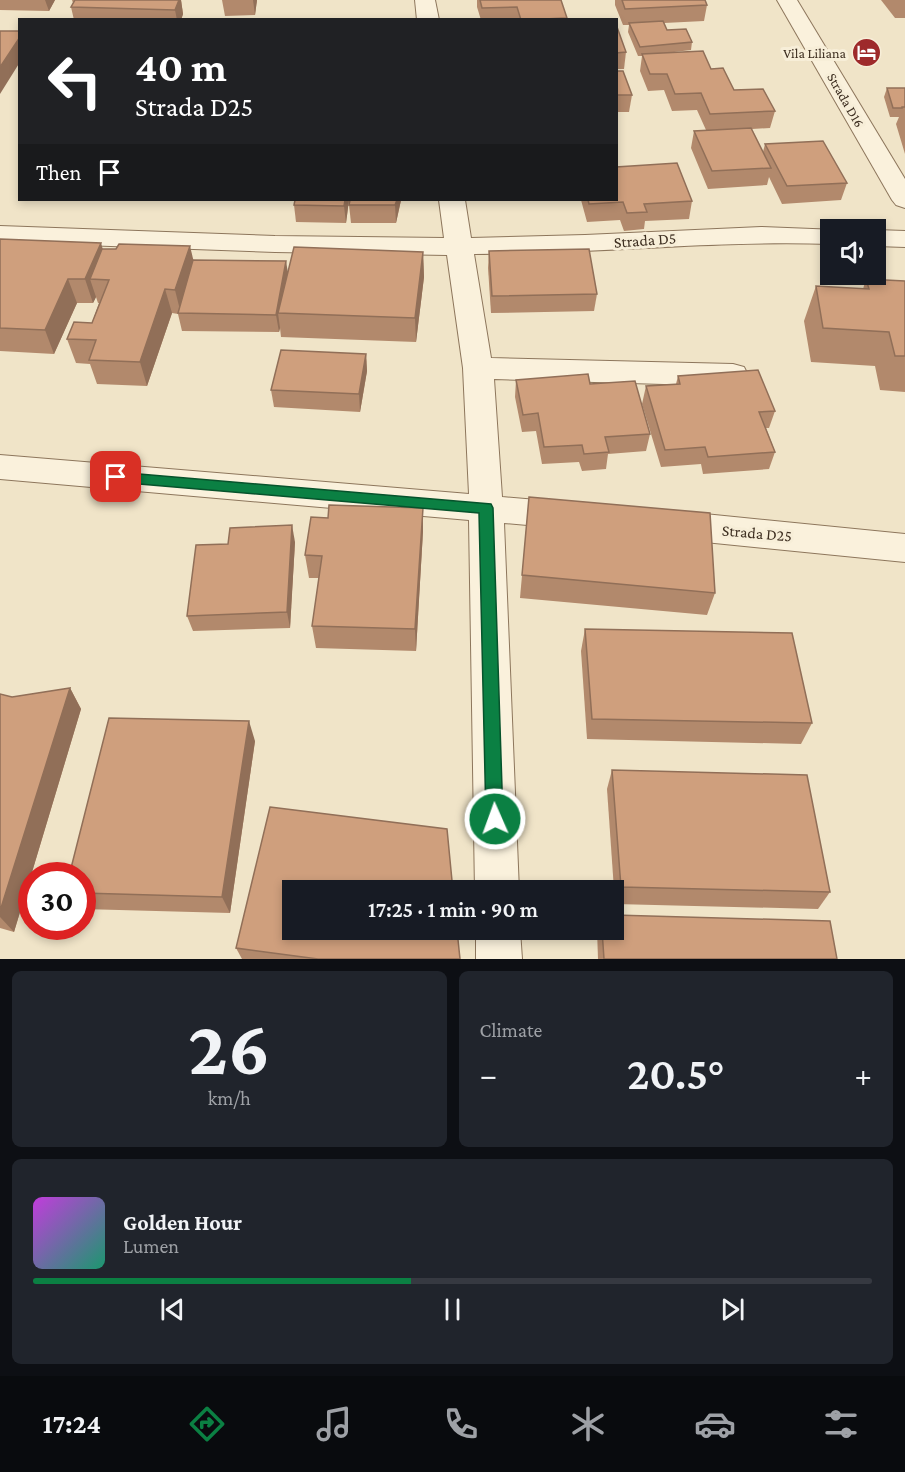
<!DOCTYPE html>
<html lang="en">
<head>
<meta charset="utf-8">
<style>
  :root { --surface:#171b24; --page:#20242c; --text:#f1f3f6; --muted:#9ea1a6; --line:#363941; --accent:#0b8043 }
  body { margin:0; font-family:"Crimson Pro",serif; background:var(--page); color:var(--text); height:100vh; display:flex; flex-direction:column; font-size:22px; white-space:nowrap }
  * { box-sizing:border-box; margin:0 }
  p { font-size:20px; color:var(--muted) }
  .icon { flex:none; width:33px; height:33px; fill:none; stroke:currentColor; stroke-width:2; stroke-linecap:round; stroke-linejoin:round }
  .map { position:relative; height:959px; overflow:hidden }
  .drawer { display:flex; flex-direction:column; gap:12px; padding:12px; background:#0d0f14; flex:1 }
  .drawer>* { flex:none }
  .guide { position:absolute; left:18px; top:18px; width:600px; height:183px; border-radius:0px; box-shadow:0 3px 9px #0003; background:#202124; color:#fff; overflow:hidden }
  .buttons { position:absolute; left:820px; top:219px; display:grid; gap:12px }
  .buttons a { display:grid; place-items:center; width:66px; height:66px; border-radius:0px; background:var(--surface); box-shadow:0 3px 9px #0003; font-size:30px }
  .speed { position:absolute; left:18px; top:862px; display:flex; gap:12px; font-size:30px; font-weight:700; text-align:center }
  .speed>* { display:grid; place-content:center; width:78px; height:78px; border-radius:50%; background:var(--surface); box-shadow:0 3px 9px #0003; line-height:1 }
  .speed .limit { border:9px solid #d22; background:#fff; color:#111 }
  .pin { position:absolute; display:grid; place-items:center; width:51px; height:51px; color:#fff; margin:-26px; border-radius:12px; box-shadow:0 3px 9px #0006 }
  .me { position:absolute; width:66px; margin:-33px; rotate:358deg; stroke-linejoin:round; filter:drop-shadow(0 0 4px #0008) }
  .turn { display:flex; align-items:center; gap:21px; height:126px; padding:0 18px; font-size:27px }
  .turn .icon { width:78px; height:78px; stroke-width:2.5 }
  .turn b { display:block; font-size:42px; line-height:51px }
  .then { display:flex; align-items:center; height:57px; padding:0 18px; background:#0003; gap:12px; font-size:22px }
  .big { font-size:45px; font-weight:600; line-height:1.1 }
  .drawer .card { flex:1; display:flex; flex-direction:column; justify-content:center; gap:9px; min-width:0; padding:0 21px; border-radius:9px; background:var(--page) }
  .drawer .dial { align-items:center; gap:0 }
  .dial b { font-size:78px; line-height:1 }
  .song { display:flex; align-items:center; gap:18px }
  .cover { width:72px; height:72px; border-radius:9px; background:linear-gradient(135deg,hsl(290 70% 55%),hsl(160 70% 35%)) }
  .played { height:6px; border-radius:3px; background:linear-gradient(90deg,var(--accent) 45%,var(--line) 45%) }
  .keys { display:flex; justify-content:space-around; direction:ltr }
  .heat { display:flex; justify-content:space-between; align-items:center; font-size:33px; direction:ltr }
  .drawer .tiles { flex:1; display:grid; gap:12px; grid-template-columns:1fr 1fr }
  .card:last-child { grid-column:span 2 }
  .trip { position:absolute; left:282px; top:880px; width:342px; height:60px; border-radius:0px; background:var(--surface); box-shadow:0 3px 9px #0003; font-weight:600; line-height:60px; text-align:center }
  .tabs { display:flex; height:96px; justify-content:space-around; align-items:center; background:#090b0e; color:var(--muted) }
  .tabs .icon { width:42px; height:42px }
  .tabs .active { color:var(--accent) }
  .tabs b { font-size:27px; color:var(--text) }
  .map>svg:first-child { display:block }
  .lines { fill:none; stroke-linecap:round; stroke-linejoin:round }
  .minor-casing { stroke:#8d765c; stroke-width:2 }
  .minor { fill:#faf1dc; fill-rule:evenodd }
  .wall { fill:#b2896c }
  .shaded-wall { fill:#916f58 }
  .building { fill:#cf9f7d; stroke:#916f58; stroke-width:1.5 }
  .route { fill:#0b8043; stroke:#07532c; stroke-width:1.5 }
  .labels { text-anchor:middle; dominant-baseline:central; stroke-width:6; stroke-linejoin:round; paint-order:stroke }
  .far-poi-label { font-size:14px; fill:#3d2e20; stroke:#f7eed8; text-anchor:end }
  .far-street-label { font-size:14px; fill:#3d2e20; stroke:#f7eed8 }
  .street-label { font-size:16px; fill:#3d2e20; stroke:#f7eed8 }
</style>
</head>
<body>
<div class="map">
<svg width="905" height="959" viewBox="0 0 905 959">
  <rect width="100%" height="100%" fill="#f0e4c8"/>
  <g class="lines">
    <defs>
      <g id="minor">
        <polygon points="415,0 435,0 439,20 417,20"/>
        <polygon points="777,0 797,0 905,179 905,208 896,205 892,200"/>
        <path d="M439,200H465L471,238L585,235L761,227L838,230H831V244C712,240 593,254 474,254L491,358L733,364L744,367L748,375L744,383L733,386L494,379L502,497L572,503L584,507L589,516L584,525L572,529L504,523L519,891H475L469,520L0,479V455L469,494L463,368L447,255L275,252L0,242V226L275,236L444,238Z"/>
        <polygon points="876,230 905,231 905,247 876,246"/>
        <polygon points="665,510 905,534 905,562 665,538 653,534 648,524 653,514"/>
        <polygon points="476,930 520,930 522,959 476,959"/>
      </g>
    </defs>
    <use href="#minor" class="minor-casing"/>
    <use href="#minor" class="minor"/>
  </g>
  <g class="wall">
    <polygon points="0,0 55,0 49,11 0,10"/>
    <polygon points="72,0 181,0 183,14 181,20 74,20 71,7 73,3"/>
    <polygon points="222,0 257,0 255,15 225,16"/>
    <polygon points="477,0 561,0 567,20 481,20 477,7"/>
    <polygon points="615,0 705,0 707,5 704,21 664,23 667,30 692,42 691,50 666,53 711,69 734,90 775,111 770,128 752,129 763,152 765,144 847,183 841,200 782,204 769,177 767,185 708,189 691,148 694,131 706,130 697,110 672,111 664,90 648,91 640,71 642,56 638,56 628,32 629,25 623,25 615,5"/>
    <polygon points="881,0 905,0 905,18 895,18"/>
    <polygon points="616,27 626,52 624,69 616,69"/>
    <polygon points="616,71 632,95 629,112 616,112"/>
    <polygon points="887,88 905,88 905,154 896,124 899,117 890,117 884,97"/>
    <polygon points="295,200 349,200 346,223 296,222 294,205"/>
    <polygon points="401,200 396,223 351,223 349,205"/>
    <polygon points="581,200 616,200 692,201 689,219 645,221 644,229 624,231 620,220 587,222"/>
    <polygon points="0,239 102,249 288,271 423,252 424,277 416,342 281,337 280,328 279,332 182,331 178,314 172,313 147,386 97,384 90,364 76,363 67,339 92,323 99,303 98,303 96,297 93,303 77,303 54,354 0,351"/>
    <polygon points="489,251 597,294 594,311 491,313 488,268"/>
    <polygon points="866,279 905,281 905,392 880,390 875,366 811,362 804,321 816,286 863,289"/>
    <polygon points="366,354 367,371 360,412 274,407 271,390"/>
    <polygon points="678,376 775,411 769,428 766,428 775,452 769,469 703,474 701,464 661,467 642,404 646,386 676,384"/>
    <polygon points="516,380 590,384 650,434 646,451 608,454 606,469 582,471 579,462 542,464 536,431 522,432 515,397"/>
    <polygon points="529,497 715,593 707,615 520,598"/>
    <polygon points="328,518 423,531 416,651 316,648 312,626 319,578 309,578 305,555"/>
    <polygon points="295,542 290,628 193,631 187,616"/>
    <polygon points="585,629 812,723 801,744 587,739 581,651"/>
    <polygon points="70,688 81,709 14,932 0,928 0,694 12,697"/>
    <polygon points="255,741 230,913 82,909 82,876"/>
    <polygon points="612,770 830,892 818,909 615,904 607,789"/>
    <polygon points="597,930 614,930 837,959 598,959"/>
    <polygon points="236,948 460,959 242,959"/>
  </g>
  <g class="shaded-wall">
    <polygon points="45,0 55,0 49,11"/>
    <polygon points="179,0 181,0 183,14 181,20 177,20 175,10"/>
    <polygon points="253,0 257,0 255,15"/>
    <polygon points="20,37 20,62 0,94 0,67"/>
    <polygon points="345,200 349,200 346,223 344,206"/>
    <polygon points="397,200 401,200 396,223 395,205"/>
    <polygon points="101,243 108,267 90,279 96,297 93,303 85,279"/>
    <polygon points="190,246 196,271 181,314 175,290"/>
    <polygon points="423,252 424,277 416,342 415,318"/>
    <polygon points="286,261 289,279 278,313 280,328 279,332 276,315"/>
    <polygon points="68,279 77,303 54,354 45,330"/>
    <polygon points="165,289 172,313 147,386 140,362"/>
    <polygon points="366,354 367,371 360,412 359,394"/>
    <polygon points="423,508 423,531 416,651 415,629"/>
    <polygon points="292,525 295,542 290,628 287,612"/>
    <polygon points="70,688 81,709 14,932 0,917 0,911"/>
    <polygon points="249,721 255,741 230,913 222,897"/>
  </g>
  <g class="building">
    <polygon points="75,0 179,0 175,10 71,7"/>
    <polygon points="480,0 561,0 567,18 521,20 517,7 482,8"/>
    <polygon points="622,0 705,0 707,5 625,9"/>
    <polygon points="663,21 667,30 686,29 692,42 640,47 629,23"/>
    <polygon points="616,27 617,27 626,52 616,53"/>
    <polygon points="0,31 20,31 20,37 0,67"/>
    <polygon points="703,51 711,69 723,68 734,90 763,89 775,111 710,114 701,93 675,94 667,74 650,74 642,54"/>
    <polygon points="616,71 623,71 632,95 616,95"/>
    <polygon points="887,88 905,88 905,107 902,107 902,108 893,108"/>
    <polygon points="751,128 771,168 712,171 694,131"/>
    <polygon points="823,141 847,183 787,186 765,144"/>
    <polygon points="677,163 692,201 644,204 647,212 627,213 623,202 589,204 588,200 616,200 616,167"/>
    <polygon points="295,200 345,200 344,206 294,205"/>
    <polygon points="350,200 397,200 395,205 349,205"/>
    <polygon points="0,239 101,243 85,279 68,279 45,330 0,328"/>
    <polygon points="119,244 190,246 175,290 165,289 140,362 89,360 96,340 67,339 74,322 92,323 109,280 90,279 102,249 116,249"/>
    <polygon points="294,247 423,252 415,318 278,313"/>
    <polygon points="589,249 597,294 492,296 489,251"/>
    <polygon points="193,260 286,261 276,315 178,313"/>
    <polygon points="866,279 905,281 905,356 895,356 889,332 823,328 816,286 869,289"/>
    <polygon points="281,350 366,354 359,394 271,390"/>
    <polygon points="758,370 775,411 759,412 775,452 708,457 705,447 665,450 646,386 680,384 678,376"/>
    <polygon points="588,374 590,384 635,381 650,434 605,437 609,452 584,454 582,445 544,447 538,413 523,415 516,380"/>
    <polygon points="529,497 710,513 715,593 522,575"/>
    <polygon points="329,505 423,508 415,629 312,626 322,556 305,555 311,517 328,518"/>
    <polygon points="292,525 287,612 187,616 196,545 228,544 230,528"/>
    <polygon points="585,629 792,633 812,723 592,719"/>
    <polygon points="70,688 0,911 0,694 12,697"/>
    <polygon points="109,718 249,721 222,897 82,893 82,876 69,876"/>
    <polygon points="612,770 807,775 830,892 621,887"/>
    <polygon points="270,807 447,829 453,891 292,891 292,930 457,930 460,959 318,959 236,948"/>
    <polygon points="614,915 830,921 837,959 604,959 602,930 614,930"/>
  </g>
  <polygon class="route" points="116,472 491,504 493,508 503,819 501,825 495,828 489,825 486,819 479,513 116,482 109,477"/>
  <defs>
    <symbol id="hotel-disc" viewBox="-11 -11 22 22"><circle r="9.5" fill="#9e2a2b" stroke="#f7eed8"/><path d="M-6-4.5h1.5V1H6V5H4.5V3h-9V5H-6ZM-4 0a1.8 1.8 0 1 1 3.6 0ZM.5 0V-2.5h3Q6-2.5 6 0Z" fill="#fff"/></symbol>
  </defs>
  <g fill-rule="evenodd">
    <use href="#hotel-disc" x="850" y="36" width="33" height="33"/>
  </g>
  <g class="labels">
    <g class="far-poi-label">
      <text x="846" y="53">Vila Liliana</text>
    </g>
    <g class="far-street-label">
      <text transform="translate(846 100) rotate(60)">Strada D16</text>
    </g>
    <g class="street-label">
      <text transform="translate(645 240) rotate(-4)">Strada D5</text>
      <text transform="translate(757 533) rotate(5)">Strada D25</text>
    </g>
  </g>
</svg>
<div class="buttons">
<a><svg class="icon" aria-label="sound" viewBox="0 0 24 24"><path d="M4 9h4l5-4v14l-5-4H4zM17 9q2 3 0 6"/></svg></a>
</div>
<div class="speed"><div class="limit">30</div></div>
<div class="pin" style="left:116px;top:477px;background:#d93025"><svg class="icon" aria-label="arrive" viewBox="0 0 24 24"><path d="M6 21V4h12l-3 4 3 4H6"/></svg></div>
<svg class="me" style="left:495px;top:819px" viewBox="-20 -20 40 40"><circle r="17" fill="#0b8043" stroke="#fff" stroke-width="3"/><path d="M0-11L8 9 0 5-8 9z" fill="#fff"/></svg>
<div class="trip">17:25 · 1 min · 90 m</div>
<div class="guide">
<div class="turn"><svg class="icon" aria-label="left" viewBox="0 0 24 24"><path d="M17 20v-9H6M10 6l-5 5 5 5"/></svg><div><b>40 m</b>Strada D25</div></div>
<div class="then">Then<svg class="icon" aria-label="arrive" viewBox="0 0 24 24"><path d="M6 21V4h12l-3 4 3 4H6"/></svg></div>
</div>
</div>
<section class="drawer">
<div class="tiles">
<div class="card dial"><b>26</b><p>km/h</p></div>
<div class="card"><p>Climate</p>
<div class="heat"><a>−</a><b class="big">20.5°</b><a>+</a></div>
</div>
<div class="card">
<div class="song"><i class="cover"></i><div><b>Golden Hour</b><p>Lumen</p></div></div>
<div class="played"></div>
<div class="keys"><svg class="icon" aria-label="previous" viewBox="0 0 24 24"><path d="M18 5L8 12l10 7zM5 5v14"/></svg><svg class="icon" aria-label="pause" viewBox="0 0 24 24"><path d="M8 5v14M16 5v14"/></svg><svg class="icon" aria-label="next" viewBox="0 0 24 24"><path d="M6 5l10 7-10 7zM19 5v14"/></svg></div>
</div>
</div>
</section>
<nav class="tabs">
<b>17:24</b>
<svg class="icon active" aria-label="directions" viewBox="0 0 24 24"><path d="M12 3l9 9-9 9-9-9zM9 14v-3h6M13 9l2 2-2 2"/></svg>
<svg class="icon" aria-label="music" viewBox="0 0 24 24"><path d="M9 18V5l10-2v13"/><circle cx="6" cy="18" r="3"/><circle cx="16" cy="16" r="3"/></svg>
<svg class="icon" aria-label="phone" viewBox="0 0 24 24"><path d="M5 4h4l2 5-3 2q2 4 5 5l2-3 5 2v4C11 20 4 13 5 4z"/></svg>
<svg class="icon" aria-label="climate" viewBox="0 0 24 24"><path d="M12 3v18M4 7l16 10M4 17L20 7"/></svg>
<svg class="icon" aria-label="car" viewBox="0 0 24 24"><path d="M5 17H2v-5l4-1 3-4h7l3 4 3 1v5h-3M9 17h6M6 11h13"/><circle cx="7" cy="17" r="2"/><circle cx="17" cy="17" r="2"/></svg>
<svg class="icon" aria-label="filters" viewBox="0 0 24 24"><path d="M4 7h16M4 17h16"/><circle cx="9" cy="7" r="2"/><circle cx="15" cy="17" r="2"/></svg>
</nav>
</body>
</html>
